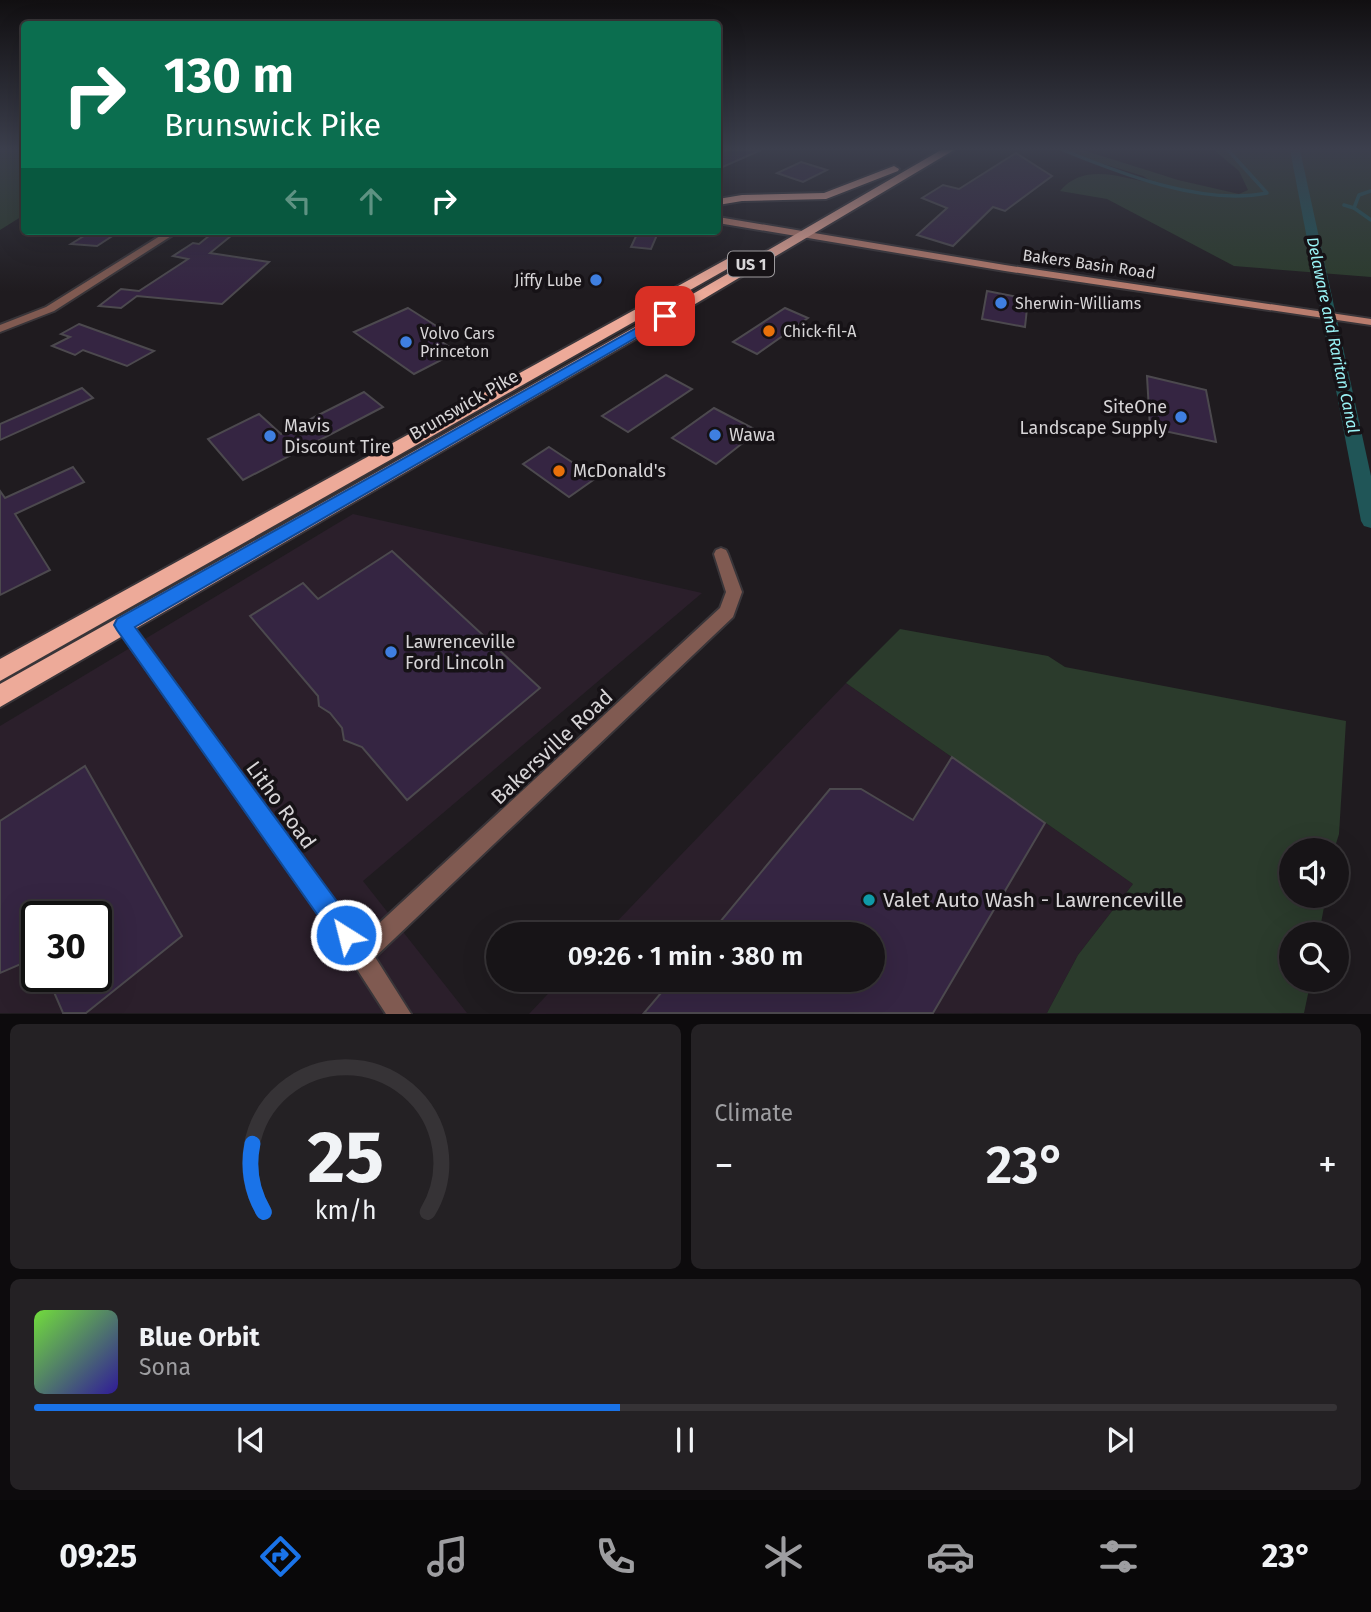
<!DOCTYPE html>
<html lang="en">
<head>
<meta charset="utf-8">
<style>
  :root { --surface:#171417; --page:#242124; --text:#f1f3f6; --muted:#9e9ea1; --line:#363336; --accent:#1a73e8 }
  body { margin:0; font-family:"Fira Sans",sans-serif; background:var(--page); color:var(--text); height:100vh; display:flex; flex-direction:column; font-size:26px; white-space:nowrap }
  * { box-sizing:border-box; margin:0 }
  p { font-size:23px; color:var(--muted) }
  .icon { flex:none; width:38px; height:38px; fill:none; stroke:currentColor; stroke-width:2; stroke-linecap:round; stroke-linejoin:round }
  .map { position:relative; height:1014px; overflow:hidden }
  .details { display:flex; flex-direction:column; gap:10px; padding:10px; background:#0d0b0d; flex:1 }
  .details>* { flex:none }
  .guide { position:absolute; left:21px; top:21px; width:700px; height:214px; border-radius:7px; box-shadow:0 7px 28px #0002,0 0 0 2px var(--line); background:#0b6e4f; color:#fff; overflow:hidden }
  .tools { position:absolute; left:1279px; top:838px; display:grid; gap:14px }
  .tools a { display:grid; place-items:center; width:70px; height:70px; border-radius:50%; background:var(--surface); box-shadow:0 7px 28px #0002,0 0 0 2px var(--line); font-size:35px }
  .speed { position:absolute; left:21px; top:901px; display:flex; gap:14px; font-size:35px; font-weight:700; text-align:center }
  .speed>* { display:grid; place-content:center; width:91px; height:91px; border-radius:50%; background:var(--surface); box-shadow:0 7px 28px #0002,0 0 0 2px var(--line); line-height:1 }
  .speed .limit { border:4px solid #111; border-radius:10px; background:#fff; color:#111 }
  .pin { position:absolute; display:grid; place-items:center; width:60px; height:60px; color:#fff; margin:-30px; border-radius:14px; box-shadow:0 4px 10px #0006 }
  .me { position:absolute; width:77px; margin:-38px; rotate:324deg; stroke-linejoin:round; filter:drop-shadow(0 0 5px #0008) }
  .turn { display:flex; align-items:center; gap:24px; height:147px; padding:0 28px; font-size:32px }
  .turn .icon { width:91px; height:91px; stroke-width:2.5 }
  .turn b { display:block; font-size:49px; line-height:60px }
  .lanes { display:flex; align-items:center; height:66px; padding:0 28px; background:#0003; justify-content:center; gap:35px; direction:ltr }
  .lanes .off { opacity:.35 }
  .big { font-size:52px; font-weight:600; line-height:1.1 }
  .details .card { flex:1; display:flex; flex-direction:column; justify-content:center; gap:10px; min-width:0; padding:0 24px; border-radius:10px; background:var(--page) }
  .details .dial { align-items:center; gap:0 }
  .dial svg { height:182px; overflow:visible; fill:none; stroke:var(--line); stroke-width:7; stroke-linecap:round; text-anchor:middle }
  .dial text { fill:var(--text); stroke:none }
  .song { display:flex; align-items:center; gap:21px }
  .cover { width:84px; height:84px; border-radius:10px; background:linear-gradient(135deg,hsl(100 70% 55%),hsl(250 70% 35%)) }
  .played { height:7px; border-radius:4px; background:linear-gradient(90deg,var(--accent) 45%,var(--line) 45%) }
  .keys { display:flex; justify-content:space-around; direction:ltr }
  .heat { display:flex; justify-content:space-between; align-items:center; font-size:38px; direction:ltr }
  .details .tiles { flex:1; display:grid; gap:10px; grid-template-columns:1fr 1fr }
  .card:last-child { grid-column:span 2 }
  .trip { position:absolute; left:486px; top:922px; width:399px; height:70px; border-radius:35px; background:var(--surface); box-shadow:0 7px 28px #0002,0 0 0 2px var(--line); font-weight:600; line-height:70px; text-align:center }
  .menu { display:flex; height:112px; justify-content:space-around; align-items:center; background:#090809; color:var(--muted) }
  .menu .icon { width:49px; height:49px }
  .menu .current { color:var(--accent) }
  .menu b { font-size:32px; color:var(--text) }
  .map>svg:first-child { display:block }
  .industrial { fill:#2b1f2b; fill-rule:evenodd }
  .green { fill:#2b3b2c }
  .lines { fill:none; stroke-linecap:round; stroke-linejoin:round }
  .stream { stroke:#205557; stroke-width:3.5 }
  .canal { fill:#205557; fill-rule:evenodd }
  .building { fill:#352542; stroke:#4c494e; stroke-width:2 }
  .minor-casing { stroke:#393539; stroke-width:4 }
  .secondary-casing { stroke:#393539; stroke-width:4 }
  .trunk-casing { stroke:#393539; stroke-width:4 }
  .minor { fill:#805a51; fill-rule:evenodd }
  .secondary { fill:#b97d6e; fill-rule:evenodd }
  .trunk { fill:#edaa99; fill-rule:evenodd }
  .route { fill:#1a73e8; stroke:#114b97; stroke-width:2 }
  .shop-dot { fill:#3f7fe0; stroke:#161216; stroke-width:2.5 }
  .food-dot { fill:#e8710a; stroke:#161216; stroke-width:2.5 }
  .culture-dot { fill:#0f9aa8; stroke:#161216; stroke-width:2.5 }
  .labels { text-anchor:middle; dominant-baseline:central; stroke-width:7; stroke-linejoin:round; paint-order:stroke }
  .shield { fill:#161216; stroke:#9d9a9d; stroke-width:2 }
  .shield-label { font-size:16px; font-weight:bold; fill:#d7d5d7 }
  .far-street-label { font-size:16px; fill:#d7d5d7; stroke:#161216 }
  .far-poi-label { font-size:16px; fill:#d7d5d7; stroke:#161216; text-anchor:start }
  .far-water-label { font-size:16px; font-style:italic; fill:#9af3f6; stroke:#161216 }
  .street-label { font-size:18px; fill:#d7d5d7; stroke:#161216 }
  .poi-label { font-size:18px; fill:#d7d5d7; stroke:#161216; text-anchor:start }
  .near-street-label { font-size:21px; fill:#d7d5d7; stroke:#161216 }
  .near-poi-label { font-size:21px; fill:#d7d5d7; stroke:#161216; text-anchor:start }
</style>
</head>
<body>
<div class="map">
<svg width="1371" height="1014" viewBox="0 0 1371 1014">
  <rect width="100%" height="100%" fill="#1f1b1f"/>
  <g class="industrial">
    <path d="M353,514L702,593L363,881L467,1013H0V726ZM37,917H96V976H37Z"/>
    <polygon points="846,683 1133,884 1078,955 1047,1013 529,1014 561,980 873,980 873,934 605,934"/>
  </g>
  <g class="green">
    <polygon points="0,150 24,150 24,215 0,230"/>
    <path d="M1058,150H1083L1178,180L1239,194L1248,190L1239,171L1214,150H1371V277L1234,266L1107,199L1060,191C1085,161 1123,179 1154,183L1143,176Z"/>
    <polygon points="900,629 1048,656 1065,667 1346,721 1339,834 1334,850 1292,850 1292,896 1326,896 1319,934 1292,934 1292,980 1311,980 1304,1013 1047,1013 1078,955 1133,884 846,683"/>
  </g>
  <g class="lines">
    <g class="stream">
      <path d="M1063,150C1122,174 1203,206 1267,193L1228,150"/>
      <polyline points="1344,205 1354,208 1371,220"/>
      <polyline points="1354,208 1359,195 1371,191"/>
    </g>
    <polygon class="canal" points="1290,150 1300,150 1371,476 1371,528 1364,526 1361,521"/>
  </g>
  <g class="building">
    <polygon points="726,150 761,150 718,169 718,154"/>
    <polygon points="1016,153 1052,176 1005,211 993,207 953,246 917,235 947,208 922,198 943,185 959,189"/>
    <polygon points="801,162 827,170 803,182 777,173"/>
    <polygon points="92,231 120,231 97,246 71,244"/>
    <polygon points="215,231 237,231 210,253 269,262 222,304 137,296 121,308 99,306 121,289 139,291 188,259 173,256 193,243 199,244"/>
    <polygon points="637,234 657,235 651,249 631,247"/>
    <polygon points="987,291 1028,299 1025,327 982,319"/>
    <polygon points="408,308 438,327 427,332 457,352 414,374 354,332"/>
    <polygon points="785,308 808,318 757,354 733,342"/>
    <polygon points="79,324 154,351 127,366 83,350 75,355 52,346 70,337 61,334"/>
    <polygon points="666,375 692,389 628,432 602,416"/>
    <polygon points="1147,376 1206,390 1216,442 1150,428"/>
    <polygon points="82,388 93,398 0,440 0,424"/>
    <polygon points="364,392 383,407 243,480 208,439 259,414 281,434"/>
    <polygon points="714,408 758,431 716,464 672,438"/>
    <polygon points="549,447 596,478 569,497 523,464"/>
    <polygon points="73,467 84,482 15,514 50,570 0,595 0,491 5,498"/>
    <polygon points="392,551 540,688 407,800 362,747 344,740 342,728 330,713 319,706 318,696 250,616 303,583 318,599"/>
    <polygon points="952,757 1045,823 933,1013 644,1013 672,980 873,980 873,934 710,934 830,789 861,789 913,820"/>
    <polygon points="85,766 182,936 86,1013 63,1013 47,976 96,976 96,917 37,917 37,957 0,973 0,821"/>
  </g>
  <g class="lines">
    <defs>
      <g id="minor">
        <polygon points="168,231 179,231 54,311 0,332 0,325 46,307"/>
        <polygon points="721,548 726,550 728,554 742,592 733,617 375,957 411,1014 386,1014 353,963 115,625 117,620 123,618 129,620 362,939 720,608 726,592 714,554 716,550"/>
      </g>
      <polygon id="secondary" points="718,217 1005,265 1371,319 1371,325 1005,271 718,223"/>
      <g id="trunk">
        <polygon points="941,150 954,150 670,319 0,707 0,684 660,313"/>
        <polygon points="894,166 899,169 898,171 826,199 742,201 718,205 718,199 742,195 824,193"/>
        <polygon points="738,253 743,254 743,260 0,681 0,659"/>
      </g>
    </defs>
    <use href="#minor" class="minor-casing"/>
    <use href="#secondary" class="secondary-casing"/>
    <use href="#trunk" class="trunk-casing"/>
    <use href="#minor" class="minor"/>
    <use href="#secondary" class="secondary"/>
    <use href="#trunk" class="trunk"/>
  </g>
  <linearGradient id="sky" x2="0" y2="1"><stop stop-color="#110f11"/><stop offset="0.51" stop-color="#3c3f4d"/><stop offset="1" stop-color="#3c3f4d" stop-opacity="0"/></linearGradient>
  <rect width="1371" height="292" fill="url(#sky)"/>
  <polygon class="route" points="665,312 670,313 670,318 135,627 355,926 359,935 355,944 346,947 338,944 117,630 114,625 117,619"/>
  <g class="shop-dot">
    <circle cx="596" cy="280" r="7"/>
    <circle cx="1001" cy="303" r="7"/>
    <circle cx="406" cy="342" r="7"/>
    <circle cx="1181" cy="417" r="7"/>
    <circle cx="715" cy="435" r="7"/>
    <circle cx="270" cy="436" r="7"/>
    <circle cx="391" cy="652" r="7"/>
  </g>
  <g class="food-dot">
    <circle cx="769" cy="331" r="7"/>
    <circle cx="559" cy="471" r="7"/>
  </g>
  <circle class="culture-dot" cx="869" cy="900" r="7"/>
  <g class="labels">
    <rect class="shield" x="728" y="251.5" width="46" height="25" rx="5"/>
    <g class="shield-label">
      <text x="751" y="264">US 1</text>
    </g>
    <g class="far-street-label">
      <text transform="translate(1089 264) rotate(8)">Bakers Basin Road</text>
    </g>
    <g class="far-poi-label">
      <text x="582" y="280" text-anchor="end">Jiffy Lube</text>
      <text x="1015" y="303">Sherwin-Williams</text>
      <text x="783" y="331">Chick-fil-A</text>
      <text x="420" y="333">Volvo Cars<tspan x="420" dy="18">Princeton</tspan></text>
    </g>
    <g class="far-water-label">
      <text transform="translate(1333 335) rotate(78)">Delaware and Raritan Canal</text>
    </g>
    <g class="street-label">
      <text transform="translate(464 405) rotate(-30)">Brunswick Pike</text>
    </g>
    <g class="poi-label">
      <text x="1167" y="407" text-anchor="end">SiteOne<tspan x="1167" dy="21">Landscape Supply</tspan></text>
      <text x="284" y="426">Mavis<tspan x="284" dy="21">Discount Tire</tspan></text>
      <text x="729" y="435">Wawa</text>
      <text x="573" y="471">McDonald's</text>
      <text x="405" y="642">Lawrenceville<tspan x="405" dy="21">Ford Lincoln</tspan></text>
    </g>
    <g class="near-street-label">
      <text transform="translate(552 747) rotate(-43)">Bakersville Road</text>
      <text transform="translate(281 805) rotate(54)">Litho Road</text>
    </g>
    <g class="near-poi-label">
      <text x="883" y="900">Valet Auto Wash - Lawrenceville</text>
    </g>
  </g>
</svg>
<div class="tools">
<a><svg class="icon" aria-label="sound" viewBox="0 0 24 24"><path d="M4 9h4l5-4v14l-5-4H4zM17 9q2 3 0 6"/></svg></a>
<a><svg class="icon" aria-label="search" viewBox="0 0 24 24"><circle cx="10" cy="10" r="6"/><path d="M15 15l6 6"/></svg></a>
</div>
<div class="speed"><div class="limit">30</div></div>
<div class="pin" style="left:665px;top:316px;background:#d93025"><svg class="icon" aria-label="arrive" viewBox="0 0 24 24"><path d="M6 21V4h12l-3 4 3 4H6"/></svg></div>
<svg class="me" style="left:346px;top:935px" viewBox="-20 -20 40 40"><circle r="17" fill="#1a73e8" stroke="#fff" stroke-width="3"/><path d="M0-11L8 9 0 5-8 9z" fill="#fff"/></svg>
<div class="trip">09:26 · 1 min · 380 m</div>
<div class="guide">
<div class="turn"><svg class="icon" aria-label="right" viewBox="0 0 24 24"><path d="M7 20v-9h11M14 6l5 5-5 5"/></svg><div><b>130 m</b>Brunswick Pike</div></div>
<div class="lanes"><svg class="icon off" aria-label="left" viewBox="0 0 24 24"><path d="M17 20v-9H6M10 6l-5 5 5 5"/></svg><svg class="icon off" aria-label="ahead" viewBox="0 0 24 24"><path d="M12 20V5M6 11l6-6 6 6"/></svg><svg class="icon" aria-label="right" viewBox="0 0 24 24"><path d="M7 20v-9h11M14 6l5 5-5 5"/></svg></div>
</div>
</div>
<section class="details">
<div class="tiles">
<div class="card dial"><svg viewBox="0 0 100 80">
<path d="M14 69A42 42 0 1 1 86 69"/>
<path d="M14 69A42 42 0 0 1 9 39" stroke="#1a73e8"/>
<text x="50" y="56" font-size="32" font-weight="700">25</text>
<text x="50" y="72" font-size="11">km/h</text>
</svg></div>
<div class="card"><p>Climate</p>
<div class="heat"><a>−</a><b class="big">23°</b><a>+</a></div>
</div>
<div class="card">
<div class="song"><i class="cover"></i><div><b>Blue Orbit</b><p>Sona</p></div></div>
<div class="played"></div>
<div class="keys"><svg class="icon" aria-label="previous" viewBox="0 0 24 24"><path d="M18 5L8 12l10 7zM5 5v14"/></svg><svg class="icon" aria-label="pause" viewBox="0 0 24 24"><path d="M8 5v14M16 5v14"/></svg><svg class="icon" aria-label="next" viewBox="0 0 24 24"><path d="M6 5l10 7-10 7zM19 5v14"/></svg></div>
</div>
</div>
</section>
<nav class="menu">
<b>09:25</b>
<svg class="icon current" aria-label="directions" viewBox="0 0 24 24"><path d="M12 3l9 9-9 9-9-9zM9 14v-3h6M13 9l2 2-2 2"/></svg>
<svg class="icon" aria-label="music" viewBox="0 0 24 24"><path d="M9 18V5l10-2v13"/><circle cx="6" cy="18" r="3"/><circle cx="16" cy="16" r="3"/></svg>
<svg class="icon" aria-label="phone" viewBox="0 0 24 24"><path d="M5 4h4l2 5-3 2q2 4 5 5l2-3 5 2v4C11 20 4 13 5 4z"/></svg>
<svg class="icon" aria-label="climate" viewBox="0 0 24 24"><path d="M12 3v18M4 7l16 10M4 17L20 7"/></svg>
<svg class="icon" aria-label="car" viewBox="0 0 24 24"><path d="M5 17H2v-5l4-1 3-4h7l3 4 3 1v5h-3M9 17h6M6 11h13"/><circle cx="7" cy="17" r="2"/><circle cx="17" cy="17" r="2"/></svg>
<svg class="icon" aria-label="filters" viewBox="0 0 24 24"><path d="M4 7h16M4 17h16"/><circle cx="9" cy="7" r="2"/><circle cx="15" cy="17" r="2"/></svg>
<b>23°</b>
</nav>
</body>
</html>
